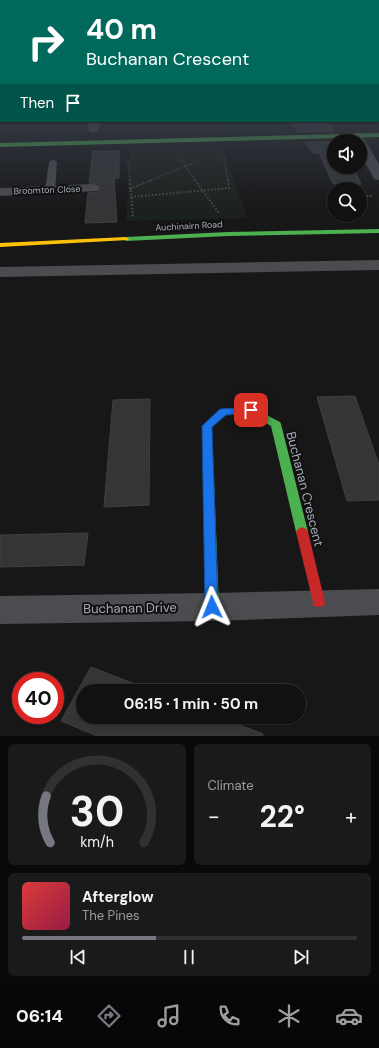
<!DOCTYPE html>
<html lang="en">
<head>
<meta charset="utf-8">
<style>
  :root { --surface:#111; --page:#1a1a1a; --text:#f1f3f6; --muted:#9c9d9f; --line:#303131; --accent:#757880 }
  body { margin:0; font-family:"DM Sans",sans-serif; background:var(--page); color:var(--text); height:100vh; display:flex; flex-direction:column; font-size:15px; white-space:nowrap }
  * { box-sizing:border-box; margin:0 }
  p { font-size:13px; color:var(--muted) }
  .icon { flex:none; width:22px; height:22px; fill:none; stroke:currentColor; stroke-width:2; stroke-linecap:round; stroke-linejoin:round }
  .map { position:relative; height:736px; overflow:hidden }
  .side { display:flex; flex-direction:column; gap:8px; padding:8px; background:#090909; flex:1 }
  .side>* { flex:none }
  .banner { position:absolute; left:0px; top:0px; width:379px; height:122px; box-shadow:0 1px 3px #0004,0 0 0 1px var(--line); background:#00695c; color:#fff; overflow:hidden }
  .fabs { position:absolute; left:327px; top:134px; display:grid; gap:8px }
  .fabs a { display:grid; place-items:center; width:40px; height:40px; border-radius:50%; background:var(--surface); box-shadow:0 1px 3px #0004,0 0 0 1px var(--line); font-size:20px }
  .speed { position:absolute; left:12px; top:672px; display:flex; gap:8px; font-size:20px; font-weight:700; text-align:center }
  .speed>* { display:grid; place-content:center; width:52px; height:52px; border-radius:50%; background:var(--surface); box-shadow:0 1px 3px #0004,0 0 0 1px var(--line); line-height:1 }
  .speed .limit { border:6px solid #d22; background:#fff; color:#111 }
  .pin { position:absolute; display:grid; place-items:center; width:34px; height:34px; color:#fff; margin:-17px; border-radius:8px; box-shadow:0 2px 6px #0006 }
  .me { position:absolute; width:44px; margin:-22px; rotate:358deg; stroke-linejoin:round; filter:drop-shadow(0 0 3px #0008) }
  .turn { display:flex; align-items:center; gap:14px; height:84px; padding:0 20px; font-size:18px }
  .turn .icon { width:52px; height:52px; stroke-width:2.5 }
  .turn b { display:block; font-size:28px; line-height:34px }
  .then { display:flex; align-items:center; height:38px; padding:0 20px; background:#0003; gap:8px; font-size:15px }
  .big { font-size:30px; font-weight:700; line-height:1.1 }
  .side .widget { flex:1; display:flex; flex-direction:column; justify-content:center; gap:6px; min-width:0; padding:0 14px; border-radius:6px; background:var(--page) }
  .side .dial { align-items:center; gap:0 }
  .dial svg { height:104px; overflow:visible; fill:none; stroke:var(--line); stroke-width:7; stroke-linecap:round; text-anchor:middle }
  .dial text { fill:var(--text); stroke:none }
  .song { display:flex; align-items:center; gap:12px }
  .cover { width:48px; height:48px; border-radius:6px; background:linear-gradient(135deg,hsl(0 70% 55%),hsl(340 70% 35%)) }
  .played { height:4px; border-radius:2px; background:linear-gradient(90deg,var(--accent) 40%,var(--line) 40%) }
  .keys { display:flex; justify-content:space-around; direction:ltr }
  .heat { display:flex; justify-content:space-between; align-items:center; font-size:22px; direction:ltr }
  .side .tiles { flex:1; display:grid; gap:8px; grid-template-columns:1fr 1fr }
  .widget:last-child { grid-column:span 2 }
  .trip { position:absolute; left:76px; top:684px; width:230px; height:40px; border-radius:20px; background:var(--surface); box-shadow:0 1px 3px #0004,0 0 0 1px var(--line); font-weight:700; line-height:40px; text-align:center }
  .tab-bar { display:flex; height:64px; justify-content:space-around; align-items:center; background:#070707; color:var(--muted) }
  .tab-bar .icon { width:28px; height:28px }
  .tab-bar .selected { color:var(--accent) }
  .tab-bar b { font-size:18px; color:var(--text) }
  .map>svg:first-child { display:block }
  .green { fill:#1b211c }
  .building { fill:#343537; stroke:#3f4043 }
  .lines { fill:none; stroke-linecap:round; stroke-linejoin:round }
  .path-far1 { stroke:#4d4e52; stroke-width:1.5; stroke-dasharray:1 1.5; stroke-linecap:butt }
  .path { stroke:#4d4e52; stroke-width:2; stroke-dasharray:1.5 2; stroke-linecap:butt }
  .lane { fill:#4b4c50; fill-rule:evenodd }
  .street { fill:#4b4c50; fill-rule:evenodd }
  .fast { fill:#4caf50; fill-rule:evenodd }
  .slow { fill:#ffc107; fill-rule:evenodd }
  .jam { fill:#c62828; fill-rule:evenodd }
  .route { fill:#1a73e8; stroke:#114b97 }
  .labels { text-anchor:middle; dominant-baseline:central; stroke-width:4; stroke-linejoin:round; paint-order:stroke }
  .far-street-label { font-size:9px; fill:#a8adb8; stroke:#111113 }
  .near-street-label { font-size:13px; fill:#a8adb8; stroke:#111113 }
</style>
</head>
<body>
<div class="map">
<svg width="379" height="736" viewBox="0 0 379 736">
  <rect width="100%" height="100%" fill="#171717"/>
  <g class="green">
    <polygon points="220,121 285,121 292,133 225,135"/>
    <polygon points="222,146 247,218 126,221 130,148"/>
  </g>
  <g class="building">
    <polygon points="290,121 329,121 334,131 298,132"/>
    <polygon points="305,142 334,142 334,167 353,167 361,184 333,184 319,153 313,153"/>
    <polygon points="93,151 119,151 119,178 114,178 117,222 85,223 88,193 98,192 101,189 98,184 89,183"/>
    <polygon points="355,396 379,465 379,500 347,501 317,397"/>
    <polygon points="150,399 149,505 104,507 113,400"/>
    <polygon points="88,533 84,565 0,567 0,535"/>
    <polygon points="91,667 153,691 83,691 83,717 219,717 263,734 263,736 97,736 61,721"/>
  </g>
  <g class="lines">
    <g class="path-far1">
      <polyline points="224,159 228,181"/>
      <polyline points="181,160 196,181"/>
      <polyline points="128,161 130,181"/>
      <polyline points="149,181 198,161"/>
    </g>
    <g class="path">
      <polyline points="130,180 133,218"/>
      <polyline points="195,180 219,213"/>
      <polyline points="130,189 152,180"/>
      <polyline points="360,196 373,196"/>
      <polyline points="131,197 229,188 228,180"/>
    </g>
    <polygon class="lane" points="53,159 57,162 55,190 50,193 45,190 49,162"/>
    <g class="street">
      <polygon points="89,121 101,121 98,132 90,132 88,129"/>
      <polygon points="357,132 361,133 379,164 379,180 374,179 360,153 360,141 353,141 351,136"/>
      <polygon points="93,184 98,185 100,188 98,191 0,196 0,188"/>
      <polygon points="379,260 379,270 0,277 0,267"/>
      <polygon points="379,589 379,615 212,621 0,624 0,596 212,593"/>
    </g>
    <g class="fast">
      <polygon points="379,133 379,137 0,147 0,143"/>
      <polygon points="379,229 379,233 228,236 126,241 123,239 126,237 228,232"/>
      <polygon points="251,407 280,422 281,424 308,532 306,535 302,537 298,535 296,532 271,426 249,413 227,414 212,427 219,607 217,611 212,613 207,611 205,607 202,426 221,409"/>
    </g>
    <polygon class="slow" points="126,237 129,239 128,240 0,247 0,243"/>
    <polygon class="jam" points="302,527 306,529 308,532 325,602 324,606 319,607 314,606 313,602 296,532 298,529"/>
  </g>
  <linearGradient id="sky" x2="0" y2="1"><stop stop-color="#0d0d0d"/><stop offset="0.51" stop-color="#363c47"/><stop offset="1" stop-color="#363c47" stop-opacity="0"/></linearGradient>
  <rect width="379" height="210" fill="url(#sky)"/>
  <polygon class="route" points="251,407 255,408 256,410 255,413 226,415 212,427 218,607 216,611 212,613 207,611 205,607 202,426 220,409"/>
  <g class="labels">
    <g class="far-street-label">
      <text transform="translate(47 190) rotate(-2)">Broomton Close</text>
      <text transform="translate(189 226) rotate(-3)">Auchinairn Road</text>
    </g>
    <g class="near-street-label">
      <text transform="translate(305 489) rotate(76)">Buchanan Crescent</text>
      <text transform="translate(130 608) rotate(-1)">Buchanan Drive</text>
    </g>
  </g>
</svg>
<div class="fabs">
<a><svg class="icon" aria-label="sound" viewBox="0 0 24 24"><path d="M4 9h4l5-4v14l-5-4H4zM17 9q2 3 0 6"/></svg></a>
<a><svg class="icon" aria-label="search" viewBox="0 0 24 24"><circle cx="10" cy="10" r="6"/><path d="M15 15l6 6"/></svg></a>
</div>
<div class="speed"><div class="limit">40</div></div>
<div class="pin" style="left:251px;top:410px;background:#d93025"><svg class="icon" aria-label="arrive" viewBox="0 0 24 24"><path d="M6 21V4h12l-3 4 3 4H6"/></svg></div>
<svg class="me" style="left:212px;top:607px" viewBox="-20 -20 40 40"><path d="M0-17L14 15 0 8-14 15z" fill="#1a73e8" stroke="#fff" stroke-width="4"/></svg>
<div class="trip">06:15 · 1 min · 50 m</div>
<div class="banner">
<div class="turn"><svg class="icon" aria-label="right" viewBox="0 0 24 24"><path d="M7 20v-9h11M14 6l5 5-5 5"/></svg><div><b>40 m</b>Buchanan Crescent</div></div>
<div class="then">Then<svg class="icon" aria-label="arrive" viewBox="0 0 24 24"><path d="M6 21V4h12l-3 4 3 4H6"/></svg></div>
</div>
</div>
<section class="side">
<div class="tiles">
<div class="widget dial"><svg viewBox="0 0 100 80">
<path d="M14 69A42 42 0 1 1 86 69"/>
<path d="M14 69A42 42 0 0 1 11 33" stroke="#757880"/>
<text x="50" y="56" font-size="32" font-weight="700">30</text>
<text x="50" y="72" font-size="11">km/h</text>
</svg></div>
<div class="widget"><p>Climate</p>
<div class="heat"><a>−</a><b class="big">22°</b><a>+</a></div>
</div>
<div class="widget">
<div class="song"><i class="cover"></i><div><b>Afterglow</b><p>The Pines</p></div></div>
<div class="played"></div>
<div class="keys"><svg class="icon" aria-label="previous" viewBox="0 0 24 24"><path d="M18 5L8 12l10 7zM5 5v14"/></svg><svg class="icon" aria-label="pause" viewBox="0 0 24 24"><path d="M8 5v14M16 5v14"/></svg><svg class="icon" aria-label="next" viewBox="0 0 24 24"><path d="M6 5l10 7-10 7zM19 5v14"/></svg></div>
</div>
</div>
</section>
<nav class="tab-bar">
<b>06:14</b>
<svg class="icon selected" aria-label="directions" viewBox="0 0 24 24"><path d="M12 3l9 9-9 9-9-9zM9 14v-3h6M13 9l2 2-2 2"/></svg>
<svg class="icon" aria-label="music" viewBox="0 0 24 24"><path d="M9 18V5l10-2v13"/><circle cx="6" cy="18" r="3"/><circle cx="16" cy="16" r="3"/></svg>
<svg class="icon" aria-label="phone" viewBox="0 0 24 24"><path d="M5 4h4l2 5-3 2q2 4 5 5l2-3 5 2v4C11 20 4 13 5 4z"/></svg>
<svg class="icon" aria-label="climate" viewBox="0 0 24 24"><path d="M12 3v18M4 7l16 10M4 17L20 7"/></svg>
<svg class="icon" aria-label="car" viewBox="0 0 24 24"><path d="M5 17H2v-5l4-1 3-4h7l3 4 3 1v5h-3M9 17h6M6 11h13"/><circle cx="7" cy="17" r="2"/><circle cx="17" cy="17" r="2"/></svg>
</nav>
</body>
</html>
